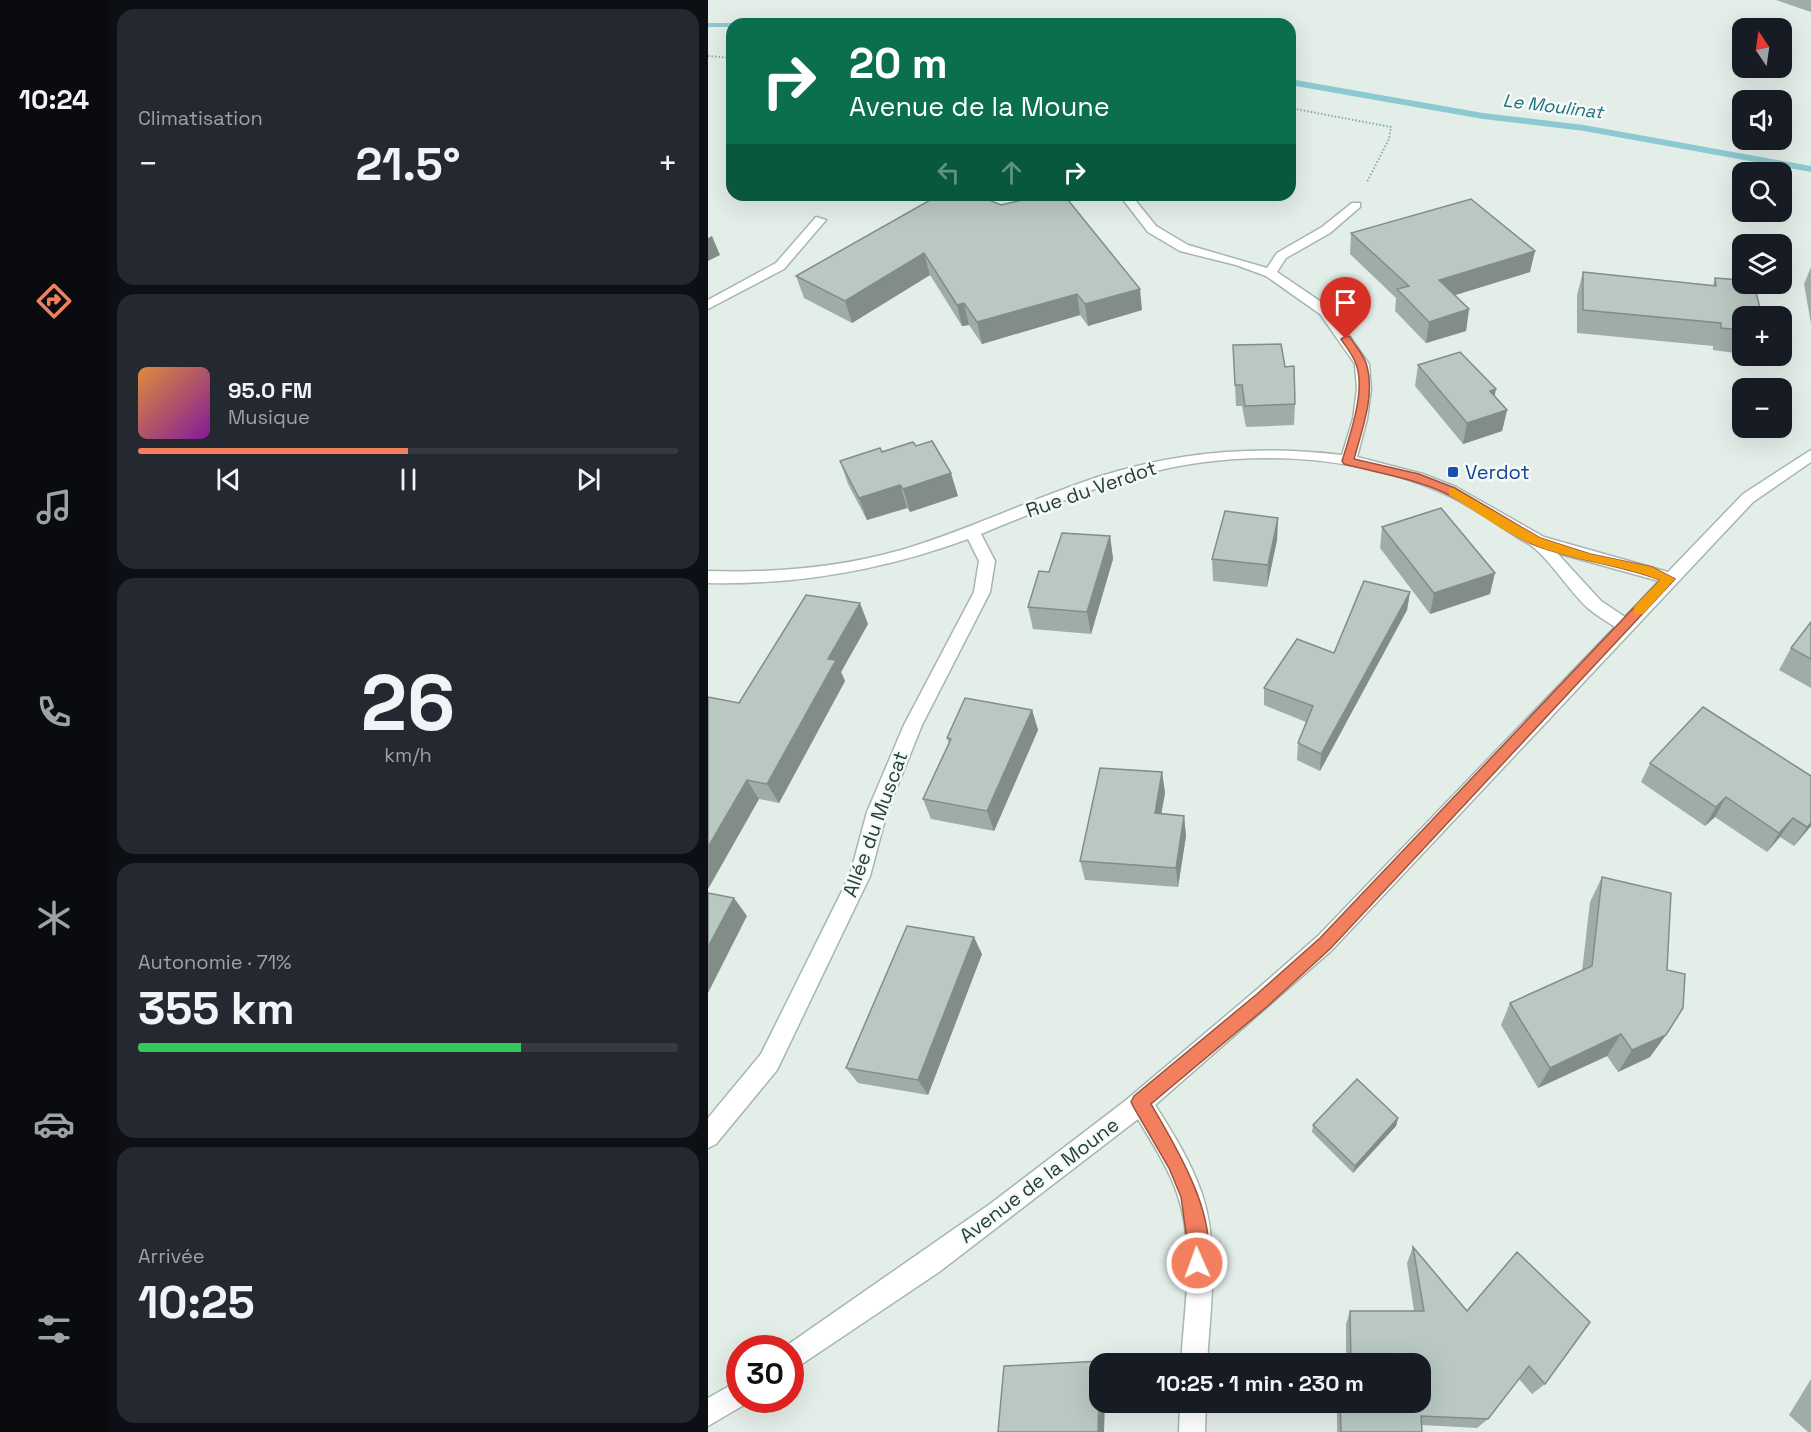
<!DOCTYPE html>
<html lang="fr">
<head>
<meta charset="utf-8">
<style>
  :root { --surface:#171b24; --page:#242831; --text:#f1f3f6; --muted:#9ea1a6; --line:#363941; --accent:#f27f5e }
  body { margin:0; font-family:"Space Grotesk",sans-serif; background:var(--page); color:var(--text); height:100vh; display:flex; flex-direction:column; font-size:22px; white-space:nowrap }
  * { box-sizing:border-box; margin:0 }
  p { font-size:20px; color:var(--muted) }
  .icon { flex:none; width:33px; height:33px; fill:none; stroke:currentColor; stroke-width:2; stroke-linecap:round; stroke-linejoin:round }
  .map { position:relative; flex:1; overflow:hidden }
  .panel { display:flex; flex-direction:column; gap:9px; padding:9px; background:#0d0f14; width:600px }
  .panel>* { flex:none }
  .guide { position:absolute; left:18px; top:18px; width:570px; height:183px; border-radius:18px; box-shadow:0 6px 24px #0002; background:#0b6e4f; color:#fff; overflow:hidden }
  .needle { width:39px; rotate:347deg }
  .fabs { position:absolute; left:1024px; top:18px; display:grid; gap:12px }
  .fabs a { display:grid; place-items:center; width:60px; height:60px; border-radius:12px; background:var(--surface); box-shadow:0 6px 24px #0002; font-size:30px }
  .speed { position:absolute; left:18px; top:1335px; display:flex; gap:12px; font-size:30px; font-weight:700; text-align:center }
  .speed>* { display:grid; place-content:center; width:78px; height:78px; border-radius:50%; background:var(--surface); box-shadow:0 6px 24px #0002; line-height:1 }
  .speed .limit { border:9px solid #d22; background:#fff; color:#111 }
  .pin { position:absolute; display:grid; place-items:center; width:51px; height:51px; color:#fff; margin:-62px -26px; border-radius:50% 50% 50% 0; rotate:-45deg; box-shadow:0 0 6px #0007 }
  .pin .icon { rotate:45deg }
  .me { position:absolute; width:66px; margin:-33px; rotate:358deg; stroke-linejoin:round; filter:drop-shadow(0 0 4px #0008) }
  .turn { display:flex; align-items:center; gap:21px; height:126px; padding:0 24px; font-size:27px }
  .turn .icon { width:78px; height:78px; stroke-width:2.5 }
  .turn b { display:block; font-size:42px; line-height:51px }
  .lanes { display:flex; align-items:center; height:57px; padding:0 24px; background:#0003; justify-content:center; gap:30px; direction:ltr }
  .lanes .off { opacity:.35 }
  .big { font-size:45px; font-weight:700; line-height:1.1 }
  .panel .tile { flex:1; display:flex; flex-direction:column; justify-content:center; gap:9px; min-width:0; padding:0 21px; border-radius:18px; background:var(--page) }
  .panel .dial { align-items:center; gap:0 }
  .dial b { font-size:78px; line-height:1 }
  .song { display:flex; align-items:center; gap:18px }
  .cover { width:72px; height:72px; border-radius:9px; background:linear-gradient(135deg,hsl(30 70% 55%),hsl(290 70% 35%)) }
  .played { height:6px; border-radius:3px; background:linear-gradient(90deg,var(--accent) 50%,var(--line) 50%) }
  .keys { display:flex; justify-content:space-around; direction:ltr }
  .heat { display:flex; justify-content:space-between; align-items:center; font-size:33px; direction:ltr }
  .charge { height:9px; border-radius:4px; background:linear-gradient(90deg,#34c759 71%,var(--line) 0) }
  .trip { position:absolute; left:381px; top:1353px; width:342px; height:60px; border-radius:18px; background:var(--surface); box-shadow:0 6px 24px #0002; font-weight:700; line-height:60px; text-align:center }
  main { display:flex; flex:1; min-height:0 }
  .tab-bar { display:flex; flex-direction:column; width:108px; justify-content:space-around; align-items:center; background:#090b0e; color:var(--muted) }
  .tab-bar .icon { width:42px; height:42px }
  .tab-bar .current { color:var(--accent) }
  .tab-bar b { font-size:27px; color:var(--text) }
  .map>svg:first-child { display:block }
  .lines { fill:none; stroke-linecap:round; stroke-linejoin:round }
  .stream { fill:#8dc9d2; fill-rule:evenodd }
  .minor-casing { stroke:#a6b6b0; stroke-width:3 }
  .path { stroke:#85b1a2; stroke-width:2; stroke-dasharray:1.5 2; stroke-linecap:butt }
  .minor { fill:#fff; fill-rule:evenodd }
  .wall { fill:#9fada7 }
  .shaded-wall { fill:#828d88 }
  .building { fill:#b9c9c2; stroke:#828d88; stroke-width:1.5 }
  .route { fill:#f27f5e; stroke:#9d533d; stroke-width:1.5 }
  .slow { fill:#f59e0b }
  .transit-dot { fill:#1a4fb4; stroke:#f5faf7; stroke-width:2 }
  .labels { text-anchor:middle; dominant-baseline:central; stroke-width:5; stroke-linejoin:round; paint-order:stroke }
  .far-water-label { font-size:18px; font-style:italic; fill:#1d6f7c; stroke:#f5faf7 }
  .transit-label { font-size:20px; fill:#164399; stroke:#f5faf7; text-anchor:start }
  .street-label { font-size:20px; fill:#234037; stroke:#f5faf7 }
</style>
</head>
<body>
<main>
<nav class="tab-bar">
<b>10:24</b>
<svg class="icon current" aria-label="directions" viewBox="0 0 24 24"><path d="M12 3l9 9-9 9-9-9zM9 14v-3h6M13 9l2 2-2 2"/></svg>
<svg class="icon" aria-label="music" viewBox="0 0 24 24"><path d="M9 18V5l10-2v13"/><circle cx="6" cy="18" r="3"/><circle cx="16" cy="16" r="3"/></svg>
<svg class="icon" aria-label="phone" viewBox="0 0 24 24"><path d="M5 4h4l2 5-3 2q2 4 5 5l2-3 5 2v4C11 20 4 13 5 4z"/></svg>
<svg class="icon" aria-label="climate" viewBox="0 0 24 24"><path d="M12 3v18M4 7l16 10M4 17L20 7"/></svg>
<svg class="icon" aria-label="car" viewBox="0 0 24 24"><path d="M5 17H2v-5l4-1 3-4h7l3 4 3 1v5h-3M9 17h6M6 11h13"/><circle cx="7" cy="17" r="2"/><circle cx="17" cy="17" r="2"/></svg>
<svg class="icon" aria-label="filters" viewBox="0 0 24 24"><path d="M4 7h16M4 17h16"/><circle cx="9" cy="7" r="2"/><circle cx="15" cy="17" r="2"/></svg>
</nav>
<section class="panel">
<div class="tile"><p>Climatisation</p>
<div class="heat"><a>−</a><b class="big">21.5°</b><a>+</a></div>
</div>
<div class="tile">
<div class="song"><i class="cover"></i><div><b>95.0 FM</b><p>Musique</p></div></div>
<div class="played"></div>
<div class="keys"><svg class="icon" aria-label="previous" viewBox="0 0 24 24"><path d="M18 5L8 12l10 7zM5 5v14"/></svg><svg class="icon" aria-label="pause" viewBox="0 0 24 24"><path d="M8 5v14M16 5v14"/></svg><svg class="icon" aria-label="next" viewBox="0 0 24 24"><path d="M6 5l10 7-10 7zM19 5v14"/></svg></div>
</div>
<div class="tile dial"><b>26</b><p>km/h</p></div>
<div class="tile"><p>Autonomie · 71%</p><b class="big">355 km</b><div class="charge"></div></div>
<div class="tile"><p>Arrivée</p><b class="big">10:25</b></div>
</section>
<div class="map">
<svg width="1103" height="1432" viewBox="0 0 1103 1432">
  <rect width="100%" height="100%" fill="#e4eee9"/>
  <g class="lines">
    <g class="stream">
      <polygon points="0,23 24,23 27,24 24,24 24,27 0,27"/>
      <polygon points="582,79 775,113 876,125 1103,166 1103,172 876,131 775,119 582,85"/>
    </g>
    <defs>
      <g id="minor">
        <path d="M415,195H423L448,226L480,245L559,268L569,253L614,227L644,203H652V207L622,233L578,258L569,272L622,308L661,364L663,389L659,419L649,457L715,474L748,487L836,537L960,572L1035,494L1103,450V462L1045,502L624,950L447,1105C465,1133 483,1162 494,1194C512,1248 502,1309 499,1364H473C476,1309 488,1246 469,1193C460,1167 444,1143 430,1119L231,1272L82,1372V1348H75L282,1204L417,1101L546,992L610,936L907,627C899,621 889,616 881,609C863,594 837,552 819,543C792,527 766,507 737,494C643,452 530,448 431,475C377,490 325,513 273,534L287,561L282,592L214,725L179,812L162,876L69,1070L8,1144L0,1148V1118L53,1054L142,875L159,812L196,725L266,592L271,561L260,539C175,570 91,585 0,583V571C65,573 130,568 193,550C261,530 325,498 393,476C472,451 552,445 634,455L645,419L649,389L647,364L612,314L558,276L528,265L472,251L440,232L413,197ZM849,553L951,581L917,617L893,601Z"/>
        <polygon points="108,217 118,220 76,269 0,309 0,300 68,263"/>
        <polygon points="32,1380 32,1400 43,1400 41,1402 0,1426 0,1398"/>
        <polygon points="472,1402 498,1402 497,1432 471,1432"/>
      </g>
    </defs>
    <use href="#minor" class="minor-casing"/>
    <g class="path">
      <polyline points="0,56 24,58"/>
      <polyline points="582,108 683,127 681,139 659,182"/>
    </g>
    <use href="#minor" class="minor"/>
  </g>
  <g class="wall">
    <polygon points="1068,0 1103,0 1103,12"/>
    <polygon points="231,195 434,310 380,326 372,315 274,344 261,325 254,326 222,275 144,323 96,298 88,276"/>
    <polygon points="643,233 822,272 747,295 761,309 758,331 718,343 687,311 688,298 642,254"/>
    <polygon points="1103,267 1103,324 1096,284"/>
    <polygon points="875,272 1005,285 1007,278 1035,316 1035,354 1005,350 1005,346 869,333 869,295"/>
    <polygon points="525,345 577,367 587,404 586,425 538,427 534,406 528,406"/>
    <polygon points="710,365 787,397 799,410 794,431 755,444 707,386"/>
    <polygon points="208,446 250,496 202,512 199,508 159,520 140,484 132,461"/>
    <polygon points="570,518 569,540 559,587 505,581 504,559"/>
    <polygon points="674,527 782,594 722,614 672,548"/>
    <polygon points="402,536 405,559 383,634 325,629 320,607 341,572"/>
    <polygon points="702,592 699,610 612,771 589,760 590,743 598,722 556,705 556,688 626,653"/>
    <polygon points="1103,622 1103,688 1071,670 1083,648"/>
    <polygon points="160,624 133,672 137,681 71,803 51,799 0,889 31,703"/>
    <polygon points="995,707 1103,826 1086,846 1072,837 1059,852 1007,817 997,826 933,782 942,763"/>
    <polygon points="324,710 330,730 286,831 223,819 215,799 241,744 239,738"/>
    <polygon points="454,772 457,793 453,813 476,816 478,836 470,887 377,880 372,861"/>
    <polygon points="894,877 942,1057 910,1072 899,1056 830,1088 793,1025 802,1003 874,971 882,902"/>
    <polygon points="274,954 220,1095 150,1083 138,1068"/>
    <polygon points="690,1118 688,1126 645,1173 604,1132 605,1125"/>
    <polygon points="705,1247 759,1311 809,1252 837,1384 824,1394 811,1379 780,1419 769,1428 714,1425 714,1432 629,1432 629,1402 712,1402 712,1364 638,1364 638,1324 642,1311 706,1311 699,1263"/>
    <polygon points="1103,1379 1103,1432 1100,1432 1081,1415"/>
  </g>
  <g class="shaded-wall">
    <polygon points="4,236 12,255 0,261 0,238"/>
    <polygon points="827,251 822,272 728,301 731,280"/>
    <polygon points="216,253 222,275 144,323 137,301"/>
    <polygon points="432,289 434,310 380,326 377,304"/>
    <polygon points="369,294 372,315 274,344 269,322"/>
    <polygon points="256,303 261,325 254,326 249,305"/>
    <polygon points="761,309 758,331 718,343 721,322"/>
    <polygon points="788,389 784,410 782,391"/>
    <polygon points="799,410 794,431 755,444 759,423"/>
    <polygon points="243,473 250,496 202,512 195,489"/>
    <polygon points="192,485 199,508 159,520 151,498"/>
    <polygon points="570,518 569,540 559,587 560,565"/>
    <polygon points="402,536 405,559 383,634 379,612"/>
    <polygon points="787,573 782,594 722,614 726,593"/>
    <polygon points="702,592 699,610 612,771 613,754"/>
    <polygon points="152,603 160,624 133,672 137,681 71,803 59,784 120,659"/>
    <polygon points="324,710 330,730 286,831 279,811"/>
    <polygon points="454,772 457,793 450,833 447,813"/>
    <polygon points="39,780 51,799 0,889 0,847"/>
    <polygon points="1018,797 1007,817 997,826 1008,807"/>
    <polygon points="476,816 478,836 470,887 468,868"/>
    <polygon points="1085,818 1072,837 1059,852 1071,833"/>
    <polygon points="1103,823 1103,826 1086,846 1099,827"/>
    <polygon points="26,898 39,916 0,993 0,947"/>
    <polygon points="266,937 274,954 220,1095 210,1080"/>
    <polygon points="913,1034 899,1056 830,1088 842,1068"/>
    <polygon points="958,1035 942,1057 910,1072 924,1050"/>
    <polygon points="690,1118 688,1126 645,1173 647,1166"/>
    <polygon points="392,1402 397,1402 396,1432 390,1432"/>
  </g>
  <g class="building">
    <polygon points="231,195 269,195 293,205 335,195 356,195 432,289 377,304 369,294 269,322 256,303 249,305 216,253 137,301 88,276"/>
    <polygon points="763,199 827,251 731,280 761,309 721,322 689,289 701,286 643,233"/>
    <polygon points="875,272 1008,286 1007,278 1035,280 1035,284 1046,284 1054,316 1035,316 1035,330 1013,328 1013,323 875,310"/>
    <polygon points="573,344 577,367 586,366 587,404 537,406 534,385 527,385 525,345"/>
    <polygon points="752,352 788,389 782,391 799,410 759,423 710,365"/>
    <polygon points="224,441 243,473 195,489 192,485 151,498 132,461 172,448 174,452 205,442 208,446"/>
    <polygon points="733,508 787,573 726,593 674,527"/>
    <polygon points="517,511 570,518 560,565 504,559"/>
    <polygon points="354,533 402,536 379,612 320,607 331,571 341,572"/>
    <polygon points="656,581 702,592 613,754 590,743 605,706 556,688 589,639 626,653"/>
    <polygon points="98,595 152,603 120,659 128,660 59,784 39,780 0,847 0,697 31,703"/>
    <polygon points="1103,622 1103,659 1083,648"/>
    <polygon points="257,698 324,710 279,811 215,799 243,739 239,738"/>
    <polygon points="995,707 1103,776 1103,823 1099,827 1085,818 1071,833 1018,797 1008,807 942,763"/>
    <polygon points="392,768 454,772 447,813 476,816 468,868 372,861"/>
    <polygon points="894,877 963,893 959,970 977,974 975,1008 958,1035 924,1050 913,1034 842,1068 802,1003 884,966"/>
    <polygon points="0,893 26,898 0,947"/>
    <polygon points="199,926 266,937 210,1080 138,1068"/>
    <polygon points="649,1079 690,1118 647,1166 605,1125"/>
    <polygon points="705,1247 759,1311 809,1252 882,1322 837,1384 821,1366 780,1419 713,1416 714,1432 633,1432 632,1402 712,1402 712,1364 643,1364 642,1311 716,1311"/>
    <polygon points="393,1361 393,1364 392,1364 390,1432 290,1432 296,1366"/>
  </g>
  <path class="route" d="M638,336L642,337C647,346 657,356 659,366C667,396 654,430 646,459L711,474L747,488L832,538L882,554L944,567L967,579L623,948L561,1005L443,1104C466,1143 515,1223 496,1269L489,1272L483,1269L473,1197L461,1168L426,1108L423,1102L426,1096L549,994L612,938L952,580C911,564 866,561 824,544C794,531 768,507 737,493C704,478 670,473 636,464L634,461C642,435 658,390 648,364C645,355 638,347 633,339Z"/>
  <path class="slow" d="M745,488L832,538L882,554L944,567L967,579L935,614H926V607L952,580C911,564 865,561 824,544C795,532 768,511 741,495V489Z"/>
  <rect class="transit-dot" x="739" y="466" width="12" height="12" rx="3"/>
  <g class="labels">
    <g class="far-water-label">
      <text transform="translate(845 106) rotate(7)">Le Moulinat</text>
    </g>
    <g class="transit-label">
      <text x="757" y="472">Verdot</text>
    </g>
    <g class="street-label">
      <text transform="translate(383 489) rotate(-19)">Rue du Verdot</text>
      <text transform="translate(167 824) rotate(-70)">Allée du Muscat</text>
      <text transform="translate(331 1180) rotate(-37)">Avenue de la Moune</text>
    </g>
  </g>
</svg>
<div class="fabs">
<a><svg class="needle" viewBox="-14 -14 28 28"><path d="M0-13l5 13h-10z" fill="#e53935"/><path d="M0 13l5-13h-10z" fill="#9ea1a6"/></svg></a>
<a><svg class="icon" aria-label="sound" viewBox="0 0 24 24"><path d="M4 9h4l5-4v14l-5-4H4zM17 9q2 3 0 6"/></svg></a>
<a><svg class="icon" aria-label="search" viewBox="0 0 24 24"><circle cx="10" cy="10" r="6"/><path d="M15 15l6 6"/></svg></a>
<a><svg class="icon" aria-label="layers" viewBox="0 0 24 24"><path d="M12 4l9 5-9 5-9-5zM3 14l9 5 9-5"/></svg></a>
<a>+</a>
<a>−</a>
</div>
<div class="speed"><div class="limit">30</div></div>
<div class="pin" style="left:638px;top:339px;background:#d93025"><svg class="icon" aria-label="arrive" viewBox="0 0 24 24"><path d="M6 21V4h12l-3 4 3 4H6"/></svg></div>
<svg class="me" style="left:489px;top:1263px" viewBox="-20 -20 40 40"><circle r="17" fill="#f27f5e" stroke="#fff" stroke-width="3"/><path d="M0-11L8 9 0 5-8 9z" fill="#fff"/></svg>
<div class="trip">10:25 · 1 min · 230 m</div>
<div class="guide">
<div class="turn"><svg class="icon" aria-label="right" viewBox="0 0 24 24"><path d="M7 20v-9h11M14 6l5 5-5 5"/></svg><div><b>20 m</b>Avenue de la Moune</div></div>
<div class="lanes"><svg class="icon off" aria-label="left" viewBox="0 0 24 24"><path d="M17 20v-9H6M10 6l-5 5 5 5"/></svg><svg class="icon off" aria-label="ahead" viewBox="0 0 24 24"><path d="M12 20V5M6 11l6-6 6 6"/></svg><svg class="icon" aria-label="right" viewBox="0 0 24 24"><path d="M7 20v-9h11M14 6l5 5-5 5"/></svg></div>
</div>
</div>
</main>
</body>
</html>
